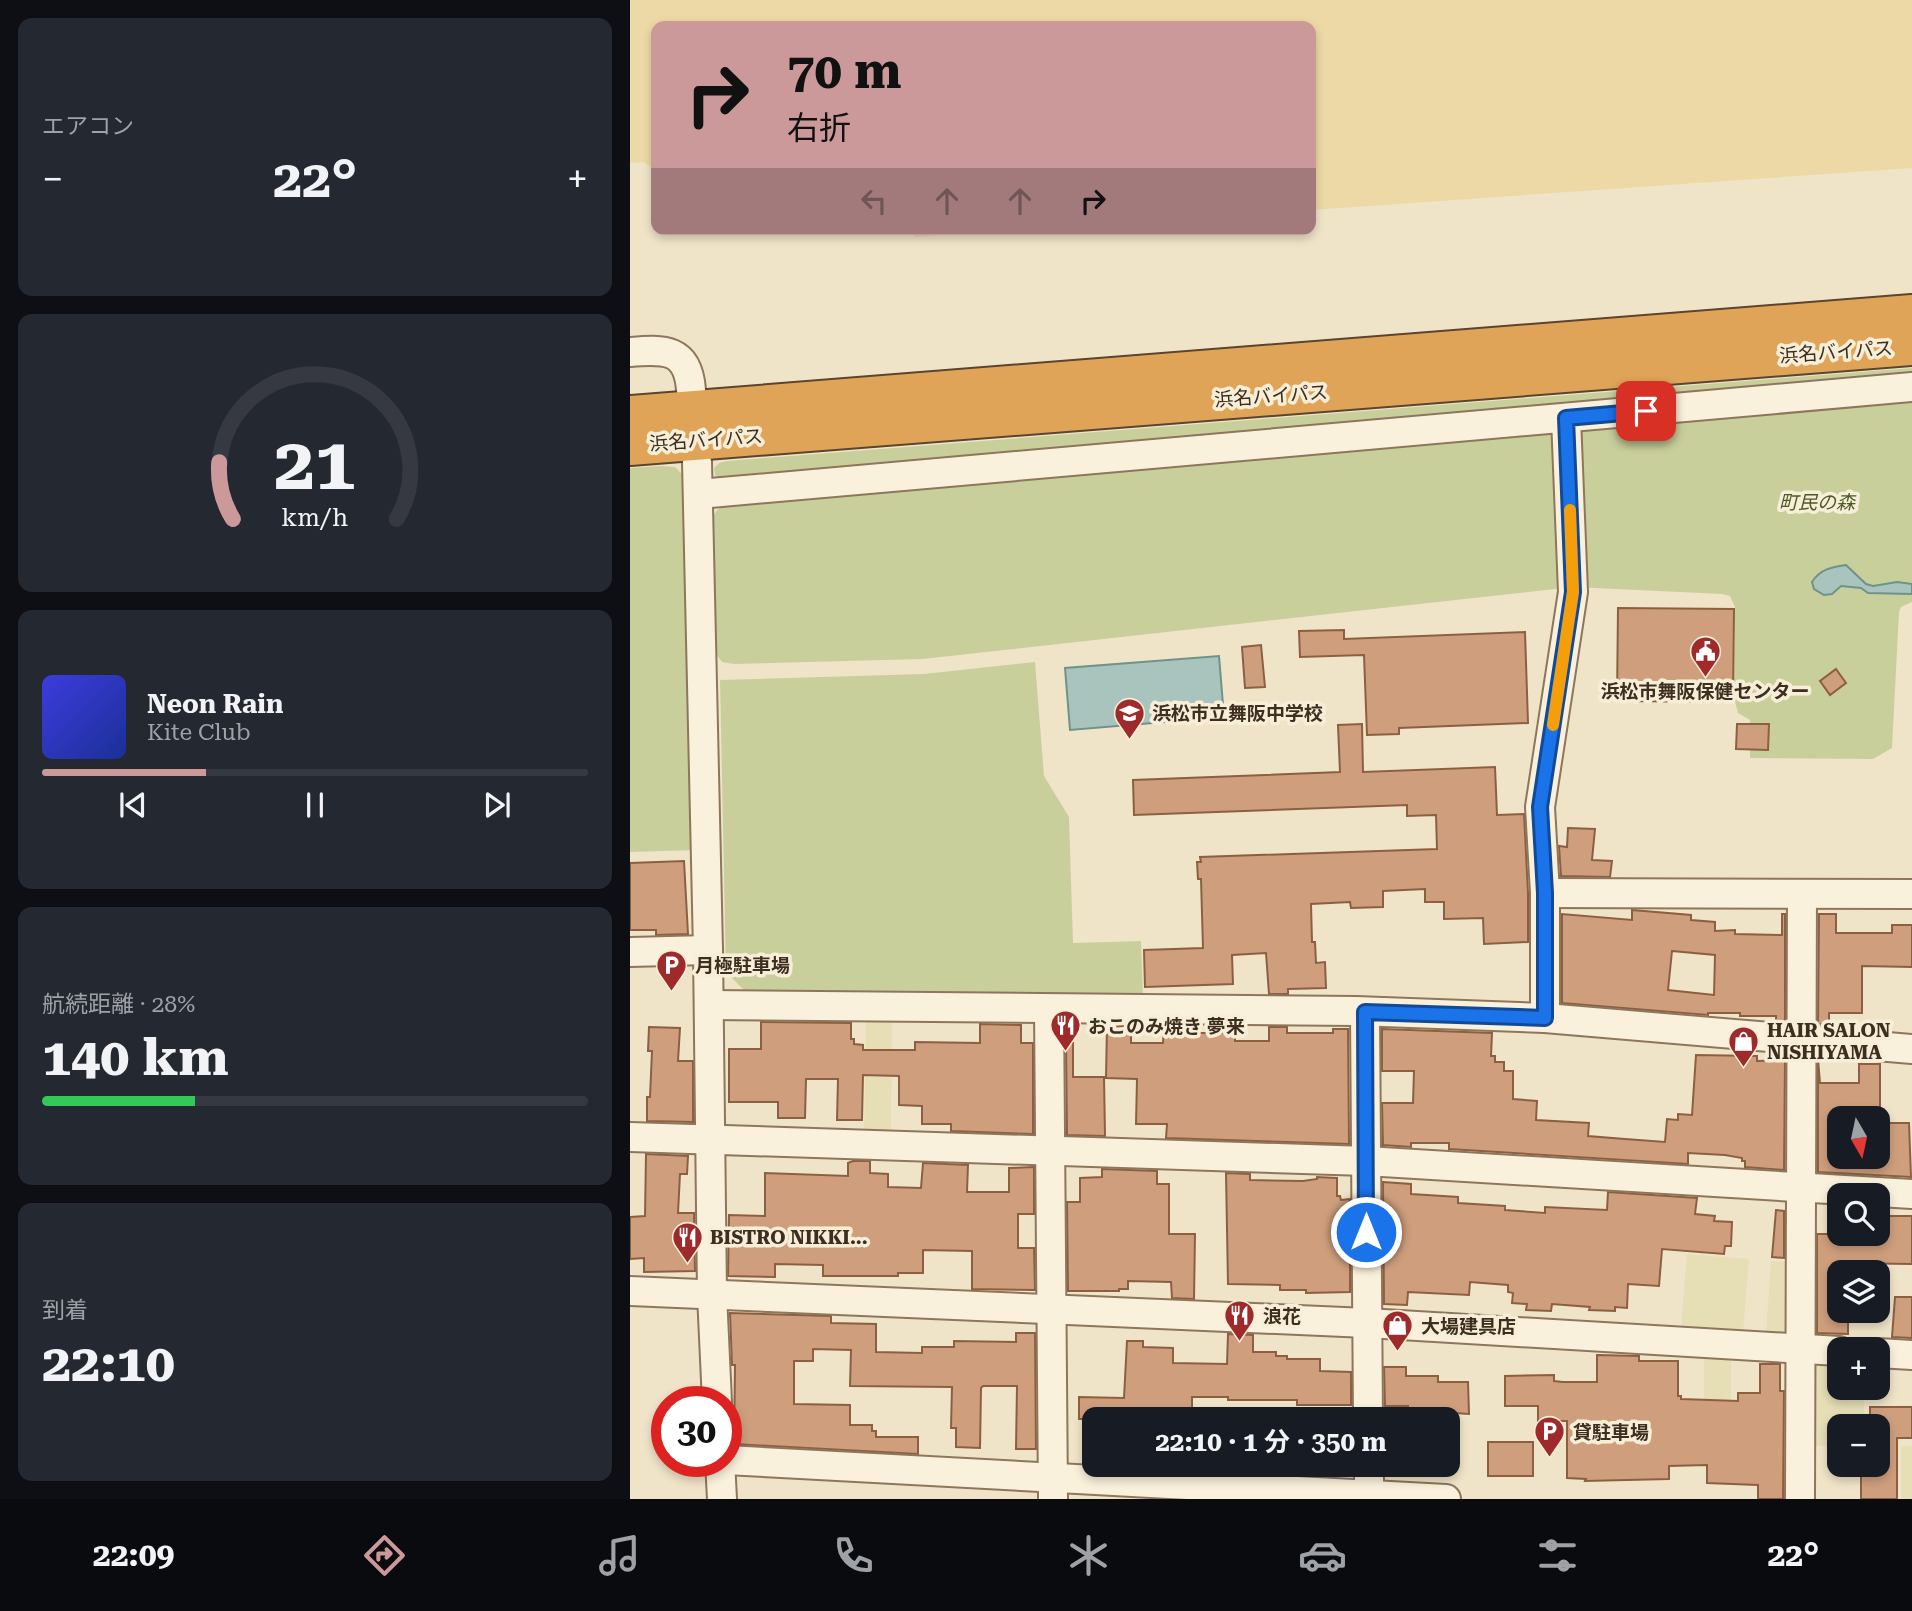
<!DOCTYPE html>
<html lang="ja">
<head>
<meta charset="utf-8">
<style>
  :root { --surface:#171b24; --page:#242831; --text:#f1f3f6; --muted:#9ea1a6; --line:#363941; --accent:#cc999b }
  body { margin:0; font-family:"Roboto Serif","Noto Sans JP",serif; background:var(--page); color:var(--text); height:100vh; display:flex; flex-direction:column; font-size:26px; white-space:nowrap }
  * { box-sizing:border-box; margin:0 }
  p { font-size:23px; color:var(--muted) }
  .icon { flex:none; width:38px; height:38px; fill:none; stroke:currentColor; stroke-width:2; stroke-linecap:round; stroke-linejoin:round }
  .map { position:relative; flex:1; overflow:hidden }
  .details { display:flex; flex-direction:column; gap:18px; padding:18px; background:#0d0f14; width:630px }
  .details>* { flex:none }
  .guide { position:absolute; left:21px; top:21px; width:665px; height:214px; border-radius:14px; box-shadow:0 4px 10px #0003; background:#cc999b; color:#111; overflow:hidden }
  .needle { width:46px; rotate:171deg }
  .buttons { position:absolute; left:1197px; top:1106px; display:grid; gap:14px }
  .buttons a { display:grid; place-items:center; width:63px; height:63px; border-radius:14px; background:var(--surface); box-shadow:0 4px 10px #0003; font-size:35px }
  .speed { position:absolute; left:21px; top:1386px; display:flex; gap:14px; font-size:35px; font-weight:700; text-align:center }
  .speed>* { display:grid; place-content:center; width:91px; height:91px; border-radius:50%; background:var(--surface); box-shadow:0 4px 10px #0003; line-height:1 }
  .speed .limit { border:10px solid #d22; background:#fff; color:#111 }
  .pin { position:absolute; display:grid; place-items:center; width:60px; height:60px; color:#fff; margin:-30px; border-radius:14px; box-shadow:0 4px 10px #0006 }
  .me { position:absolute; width:77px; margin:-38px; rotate:0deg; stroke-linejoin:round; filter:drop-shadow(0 0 5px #0008) }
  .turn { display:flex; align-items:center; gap:24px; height:147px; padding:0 21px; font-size:32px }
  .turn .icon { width:91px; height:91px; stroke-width:2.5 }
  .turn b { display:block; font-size:49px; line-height:60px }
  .lanes { display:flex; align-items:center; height:66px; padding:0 21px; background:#0003; justify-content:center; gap:35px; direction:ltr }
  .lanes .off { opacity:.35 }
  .big { font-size:52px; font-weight:700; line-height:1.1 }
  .details .card { flex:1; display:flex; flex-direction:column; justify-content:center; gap:10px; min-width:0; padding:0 24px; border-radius:14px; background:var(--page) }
  .details .dial { align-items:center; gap:0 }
  .dial svg { height:182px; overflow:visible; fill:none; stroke:var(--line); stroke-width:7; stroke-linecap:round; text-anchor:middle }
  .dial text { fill:var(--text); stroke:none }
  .song { display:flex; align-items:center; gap:21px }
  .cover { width:84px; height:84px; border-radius:10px; background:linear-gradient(135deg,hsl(240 70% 55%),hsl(230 70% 35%)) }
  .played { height:7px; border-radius:4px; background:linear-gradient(90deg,var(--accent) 30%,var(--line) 30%) }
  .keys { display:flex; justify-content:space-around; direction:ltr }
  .heat { display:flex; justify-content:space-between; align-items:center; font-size:38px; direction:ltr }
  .charge { height:10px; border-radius:5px; background:linear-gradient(90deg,#34c759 28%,var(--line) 0) }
  .trip { position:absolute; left:452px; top:1407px; width:378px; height:70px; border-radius:14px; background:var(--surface); box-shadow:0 4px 10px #0003; font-weight:700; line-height:70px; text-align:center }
  .menu { display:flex; height:112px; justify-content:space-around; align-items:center; background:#090b0e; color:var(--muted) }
  .menu .icon { width:49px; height:49px }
  .menu .on { color:var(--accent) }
  .menu b { font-size:32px; color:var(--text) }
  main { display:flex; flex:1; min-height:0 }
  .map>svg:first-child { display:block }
  .farmland { fill:#e6deb5 }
  .green { fill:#c9cf9b }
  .sand { fill:#ecd9a5 }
  .water { fill:#a9c4bc; stroke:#6f938a; stroke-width:2 }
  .building { fill:#cf9f7d; stroke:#8d5f41; stroke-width:2; fill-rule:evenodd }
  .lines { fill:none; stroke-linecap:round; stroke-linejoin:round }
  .minor-casing { stroke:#8d765c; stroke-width:32 }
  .highway-casing { stroke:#5b4430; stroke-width:42 }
  .minor { stroke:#faf1dc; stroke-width:28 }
  .highway { stroke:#e0a458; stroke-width:38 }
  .route-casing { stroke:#114b97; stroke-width:18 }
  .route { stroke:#1a73e8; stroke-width:12 }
  .slow { stroke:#f59e0b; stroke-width:12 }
  .labels { text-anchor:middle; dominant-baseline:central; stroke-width:7; stroke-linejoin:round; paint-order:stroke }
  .street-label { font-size:19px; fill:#3d2e20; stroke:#f7eed8 }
  .park-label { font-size:19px; font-style:italic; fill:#4d5a26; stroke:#f7eed8 }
  .poi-label { font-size:19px; font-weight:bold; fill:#3d2e20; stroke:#f7eed8; text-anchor:start }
</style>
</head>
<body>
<main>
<section class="details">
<div class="card"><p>エアコン</p>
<div class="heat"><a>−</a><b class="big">22°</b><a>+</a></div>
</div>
<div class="card dial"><svg viewBox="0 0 100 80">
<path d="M14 69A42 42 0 1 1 86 69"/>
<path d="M14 69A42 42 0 0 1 8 44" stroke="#cc999b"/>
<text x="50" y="56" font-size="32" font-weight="700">21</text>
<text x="50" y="72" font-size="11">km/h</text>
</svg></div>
<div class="card">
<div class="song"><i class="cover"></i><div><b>Neon Rain</b><p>Kite Club</p></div></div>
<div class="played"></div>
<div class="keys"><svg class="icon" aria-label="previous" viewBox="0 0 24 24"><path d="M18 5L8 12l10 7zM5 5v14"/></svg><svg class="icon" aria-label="pause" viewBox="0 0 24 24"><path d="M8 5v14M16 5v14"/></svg><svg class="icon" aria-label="next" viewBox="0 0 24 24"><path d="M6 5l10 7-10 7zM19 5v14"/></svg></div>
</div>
<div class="card"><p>航続距離 · 28%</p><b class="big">140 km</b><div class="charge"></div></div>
<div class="card"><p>到着</p><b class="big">22:10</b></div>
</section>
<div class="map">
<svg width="1282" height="1499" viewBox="0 0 1282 1499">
  <rect width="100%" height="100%" fill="#f0e4c8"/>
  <g class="farmland">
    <polygon points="236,1016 262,1016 261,1139 234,1138"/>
    <polygon points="1057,1254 1119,1259 1113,1332 1051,1329"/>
    <polygon points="1141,1261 1163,1262 1162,1334 1136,1334"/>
    <polygon points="1074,1357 1101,1359 1101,1432 1074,1432"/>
    <polygon points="1177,1363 1209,1365 1209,1388 1234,1388 1234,1426 1209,1426 1209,1446 1177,1446"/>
    <rect x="1271" y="1446" width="11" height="53"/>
  </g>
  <g class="green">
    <polygon points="1282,368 1282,376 90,480 85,475 84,468 89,463 97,461"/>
    <path d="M1282,398V602L1271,607L1269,612L1262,748L1243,759L1120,758V720L1108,713L1104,698L1105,607L1100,596L1092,594L943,587L293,659L104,664L92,662L86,654L83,644L81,525C83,510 90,506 104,502Z"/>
    <polygon points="31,466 45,467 55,477 65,850 0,852 0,468"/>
    <polygon points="405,662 414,776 439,817 443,943 511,941 513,998 119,995 96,972 90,680 294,674"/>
  </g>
  <g class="sand">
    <polygon points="0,0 1282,0 1282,168 681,210 681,26 26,26 26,171 14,162 0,163"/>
    <polygon points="284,229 402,229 284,237"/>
  </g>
  <g class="water">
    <path d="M1216,565L1236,584L1243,586L1267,582L1282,584V594L1238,593L1231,588L1211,586L1202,594L1194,595L1184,589L1182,582C1190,569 1202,567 1216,565Z"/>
    <polygon points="589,656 594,717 440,730 435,668"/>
  </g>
  <g class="building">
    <polygon points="988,608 1104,609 1103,702 987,701"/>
    <polygon points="714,630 714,639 895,632 898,723 769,728 769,734 737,735 734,655 670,657 669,631"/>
    <polygon points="631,645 635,687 615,688 612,647"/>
    <polygon points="1206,669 1216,683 1200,695 1190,681"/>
    <polygon points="732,724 733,772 865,767 867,815 894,814 898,893 898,942 854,944 853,918 814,919 814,902 795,902 795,889 753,891 753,907 721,908 720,902 681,904 682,942 685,942 686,963 695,962 696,988 658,989 658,994 639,994 636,953 602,955 603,984 515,987 514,950 573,948 571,879 568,879 567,862 571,862 570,857 807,849 806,815 777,816 777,805 504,815 503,780 710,772 708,725"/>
    <polygon points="1107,724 1139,724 1138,750 1106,749"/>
    <polygon points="938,828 965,829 962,860 982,861 980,877 931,876 929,846 937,847"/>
    <polygon points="54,861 58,934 26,935 26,930 0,930 0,863"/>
    <path d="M1002,910L1061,915V920L1085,922V931L1105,930V934L1152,935V914H1155V1020H1146V1016H1110V1013H1078V1015L932,1003V914L1002,920ZM1042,951L1085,955L1084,995L1038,990Z"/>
    <polygon points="1189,914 1206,914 1206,933 1262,933 1262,925 1282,925 1282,967 1232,966 1232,1013 1199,1013 1199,1025 1188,1024"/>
    <polygon points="131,1022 221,1023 221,1039 224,1039 224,1044 233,1045 233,1050 285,1050 285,1042 350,1043 350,1024 391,1025 391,1043 403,1043 403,1134 321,1131 321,1124 292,1124 292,1106 269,1105 269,1076 233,1075 232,1120 207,1120 208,1079 176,1079 175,1118 148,1118 148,1102 99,1102 99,1049 131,1049"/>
    <polygon points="477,1026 501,1026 501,1043 533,1043 534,1026 550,1026 550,1033 605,1033 605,1041 639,1041 639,1027 657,1027 657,1033 703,1033 703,1029 718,1029 719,1144 536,1138 537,1124 506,1124 507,1079 476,1078"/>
    <polygon points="19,1027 50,1028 48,1061 63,1061 63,1122 17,1121 17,1097 20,1097 22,1051 18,1051"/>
    <polygon points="752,1029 862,1033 861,1056 865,1056 865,1062 874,1062 874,1071 883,1071 883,1099 907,1101 906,1120 959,1123 958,1136 995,1139 1035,1142 1037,1119 1048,1120 1048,1114 1062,1115 1066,1055 1127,1056 1127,1061 1155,1060 1154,1170 1115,1167 1115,1161 1112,1161 1112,1158 1095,1155 1058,1153 1058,1164 819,1149 819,1143 781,1143 781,1147 753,1145 752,1103 783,1103 784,1071 752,1071"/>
    <polygon points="436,1043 443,1043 443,1077 474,1077 475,1136 437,1135"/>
    <polygon points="1188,1059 1190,1083 1229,1083 1229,1064 1250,1064 1250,1118 1209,1118 1209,1157 1248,1157 1248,1123 1279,1123 1281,1177 1188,1172"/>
    <polygon points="16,1154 58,1156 57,1174 50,1174 48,1213 64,1213 65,1271 14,1272 14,1258 0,1259 0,1217 15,1216"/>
    <polygon points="223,1161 240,1161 240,1173 258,1174 258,1187 291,1188 293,1163 338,1165 337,1192 379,1192 379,1168 404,1167 404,1214 388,1214 388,1248 404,1248 405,1290 342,1289 342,1251 293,1250 293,1273 268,1273 268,1276 193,1276 193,1265 145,1264 145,1277 98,1276 99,1215 135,1216 135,1173 218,1176 218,1163"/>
    <polygon points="472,1169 527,1171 527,1184 539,1184 539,1234 565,1234 564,1299 542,1298 541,1282 498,1281 498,1289 489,1289 489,1291 438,1291 437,1202 450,1202 450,1178 472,1177"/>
    <polygon points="596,1173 620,1174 620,1180 673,1181 687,1179 687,1177 707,1178 707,1196 710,1196 711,1200 720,1199 720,1292 676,1293 676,1290 650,1290 650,1285 598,1284"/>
    <polygon points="753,1182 781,1184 781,1194 828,1197 828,1203 875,1206 875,1210 915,1213 915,1207 977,1210 978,1192 1067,1198 1065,1214 1085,1216 1084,1221 1102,1222 1101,1246 1095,1246 1094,1254 1032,1249 1029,1286 998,1284 997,1308 985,1307 985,1311 959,1310 960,1307 922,1304 921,1311 896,1310 897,1304 882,1303 883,1293 878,1292 878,1285 840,1282 839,1295 778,1292 777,1305 754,1304"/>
    <polygon points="1146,1210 1154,1211 1154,1258 1142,1257"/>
    <polygon points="1249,1216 1282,1216 1282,1264 1209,1263 1209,1311 1218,1311 1218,1334 1187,1333 1187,1234 1249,1234"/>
    <polygon points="1265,1297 1282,1297 1282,1338 1262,1337"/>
    <polygon points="100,1313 201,1316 201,1323 246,1324 246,1352 292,1353 292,1347 324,1347 324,1341 386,1342 386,1333 405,1333 406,1449 386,1449 387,1386 353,1386 351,1388 350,1448 326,1447 326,1428 321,1428 322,1387 220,1386 221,1350 183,1349 183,1361 164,1361 164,1404 220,1405 220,1425 242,1425 242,1431 246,1431 246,1437 288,1437 288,1454 104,1444 105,1365 102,1365"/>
    <polygon points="598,1334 623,1335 623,1352 646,1352 646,1356 657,1356 657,1359 690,1359 690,1371 721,1372 721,1405 667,1405 667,1400 598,1400 598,1397 562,1397 562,1419 449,1419 449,1397 494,1398 497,1341 513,1341 513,1347 543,1348 543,1363 597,1364"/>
    <polygon points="967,1355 1009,1356 1009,1361 1048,1361 1048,1396 1051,1396 1051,1399 1108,1401 1108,1393 1130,1393 1130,1364 1150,1364 1150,1391 1154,1391 1153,1499 1128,1499 1128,1485 1077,1483 1077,1465 1039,1466 1039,1479 955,1481 956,1479 937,1478 937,1421 908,1421 908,1406 875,1406 875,1376 924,1375 924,1381 933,1382 967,1382"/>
    <polygon points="754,1367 776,1367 776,1376 808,1376 808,1382 838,1382 839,1414 778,1410 778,1406 755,1406"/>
    <polygon points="1240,1407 1282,1407 1282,1438 1267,1438 1267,1499 1231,1499 1231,1465 1248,1465 1248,1426 1240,1426"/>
    <rect x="858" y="1442" width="45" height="34"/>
  </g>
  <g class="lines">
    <defs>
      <g id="minor">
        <path d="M0,352C34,349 58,348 61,390"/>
        <polyline points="67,462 78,950 82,1294 87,1402"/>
        <polyline points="69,494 1282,387"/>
        <polyline points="915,893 1282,894"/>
        <polyline points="0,952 78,950"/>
        <polyline points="79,1005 726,1011 915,1018 1282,1049"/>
        <polyline points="419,1009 423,1499"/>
        <polyline points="735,1012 738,1419"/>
        <polyline points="915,1018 915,893 910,807 943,592 936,418"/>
        <polyline points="0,1137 736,1161 1282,1194"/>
        <polyline points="0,1291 737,1323 1209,1351"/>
        <polyline points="1248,1353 1282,1355"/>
        <polyline points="96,1460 816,1499"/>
        <polyline points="90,1461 92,1499"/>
        <polyline points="739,1465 739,1499"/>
        <polyline points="1170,1499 1172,894"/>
      </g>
      <g id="highway">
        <polyline points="0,415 1282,314"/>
        <polyline points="0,446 1282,346"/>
      </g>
    </defs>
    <use href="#minor" class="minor-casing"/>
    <use href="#highway" class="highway-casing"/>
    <use href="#minor" class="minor"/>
    <use href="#highway" class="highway"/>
  </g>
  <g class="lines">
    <defs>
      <polyline id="route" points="736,1232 735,1012 915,1018 915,893 910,807 943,592 936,418 1016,411"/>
    </defs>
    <use href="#route" class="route-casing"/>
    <use href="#route" class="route"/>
    <polyline class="slow" points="923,725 943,592 940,510"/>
  </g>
  <defs>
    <symbol id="civic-pin" viewBox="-11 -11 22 30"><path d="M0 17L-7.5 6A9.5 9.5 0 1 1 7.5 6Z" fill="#9e2a2b" stroke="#f7eed8"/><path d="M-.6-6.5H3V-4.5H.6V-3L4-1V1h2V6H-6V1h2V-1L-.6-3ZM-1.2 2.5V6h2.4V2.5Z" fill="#fff"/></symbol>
    <symbol id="school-pin" viewBox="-11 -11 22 30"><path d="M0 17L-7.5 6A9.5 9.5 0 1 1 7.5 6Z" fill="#9e2a2b" stroke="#f7eed8"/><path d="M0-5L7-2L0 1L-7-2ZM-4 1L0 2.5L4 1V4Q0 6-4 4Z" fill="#fff"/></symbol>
    <symbol id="parking-pin" viewBox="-11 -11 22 30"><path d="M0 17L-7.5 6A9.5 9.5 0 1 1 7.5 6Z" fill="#9e2a2b" stroke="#f7eed8"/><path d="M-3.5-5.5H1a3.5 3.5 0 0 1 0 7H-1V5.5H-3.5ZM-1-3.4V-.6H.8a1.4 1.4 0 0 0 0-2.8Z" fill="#fff"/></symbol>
    <symbol id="restaurant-pin" viewBox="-11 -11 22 30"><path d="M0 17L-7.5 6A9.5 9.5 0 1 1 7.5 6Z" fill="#9e2a2b" stroke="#f7eed8"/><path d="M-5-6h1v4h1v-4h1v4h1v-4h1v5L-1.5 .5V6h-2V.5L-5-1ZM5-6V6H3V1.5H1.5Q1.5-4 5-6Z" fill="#fff"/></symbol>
    <symbol id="shop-pin" viewBox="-11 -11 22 30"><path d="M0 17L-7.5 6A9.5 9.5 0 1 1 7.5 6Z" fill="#9e2a2b" stroke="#f7eed8"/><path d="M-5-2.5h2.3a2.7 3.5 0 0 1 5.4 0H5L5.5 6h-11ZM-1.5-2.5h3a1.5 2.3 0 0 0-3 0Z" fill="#fff"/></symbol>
  </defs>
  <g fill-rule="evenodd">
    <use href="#civic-pin" x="1058" y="634" width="35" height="47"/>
    <use href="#school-pin" x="482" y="696" width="35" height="47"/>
    <use href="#parking-pin" x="24" y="948" width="35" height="47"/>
    <use href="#restaurant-pin" x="418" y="1008" width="35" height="47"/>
    <use href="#shop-pin" x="1096" y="1024" width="35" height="47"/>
    <use href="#restaurant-pin" x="40" y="1220" width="35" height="47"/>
    <use href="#restaurant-pin" x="592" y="1298" width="35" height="47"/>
    <use href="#shop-pin" x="750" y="1308" width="35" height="47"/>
    <use href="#parking-pin" x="902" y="1414" width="35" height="47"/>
  </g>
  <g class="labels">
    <g class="street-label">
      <text transform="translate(1206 352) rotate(-4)">浜名バイパス</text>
      <text transform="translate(641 396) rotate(-4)">浜名バイパス</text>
      <text transform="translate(76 440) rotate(-4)">浜名バイパス</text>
    </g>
    <g class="park-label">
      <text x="1187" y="502">町民の森</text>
    </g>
    <g class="poi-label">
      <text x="1075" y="691" text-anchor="middle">浜松市舞阪保健センター</text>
      <text x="522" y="713">浜松市立舞阪中学校</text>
      <text x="65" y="965">月極駐車場</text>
      <text x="458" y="1026">おこのみ焼き 夢来</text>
      <text x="1137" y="1030">HAIR SALON<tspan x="1137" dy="22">NISHIYAMA</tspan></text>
      <text x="80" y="1237">BISTRO NIKKI...</text>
      <text x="633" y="1316">浪花</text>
      <text x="791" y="1326">大場建具店</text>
      <text x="943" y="1432">貸駐車場</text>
    </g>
  </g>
</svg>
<div class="buttons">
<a><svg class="needle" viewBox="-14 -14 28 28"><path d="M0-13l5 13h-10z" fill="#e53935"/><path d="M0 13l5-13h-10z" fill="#9ea1a6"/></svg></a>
<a><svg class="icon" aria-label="search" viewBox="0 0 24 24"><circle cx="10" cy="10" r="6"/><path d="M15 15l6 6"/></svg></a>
<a><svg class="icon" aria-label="layers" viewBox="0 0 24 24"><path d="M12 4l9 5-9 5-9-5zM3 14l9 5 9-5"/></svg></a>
<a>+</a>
<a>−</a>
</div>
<div class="speed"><div class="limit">30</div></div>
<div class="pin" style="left:1016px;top:411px;background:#d93025"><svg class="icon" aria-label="arrive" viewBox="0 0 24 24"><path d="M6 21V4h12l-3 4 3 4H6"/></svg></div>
<svg class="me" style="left:736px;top:1232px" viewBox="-20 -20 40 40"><circle r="17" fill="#1a73e8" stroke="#fff" stroke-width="3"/><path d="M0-11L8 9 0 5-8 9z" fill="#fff"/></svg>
<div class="trip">22:10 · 1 分 · 350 m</div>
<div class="guide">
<div class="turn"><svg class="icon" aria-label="right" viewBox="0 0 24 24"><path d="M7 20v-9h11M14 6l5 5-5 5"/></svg><div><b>70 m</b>右折</div></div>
<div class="lanes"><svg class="icon off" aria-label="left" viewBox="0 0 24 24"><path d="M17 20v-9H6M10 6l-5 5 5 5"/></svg><svg class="icon off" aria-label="ahead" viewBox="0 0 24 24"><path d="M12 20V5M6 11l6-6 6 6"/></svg><svg class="icon off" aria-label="ahead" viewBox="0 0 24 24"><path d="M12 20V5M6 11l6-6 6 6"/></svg><svg class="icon" aria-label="right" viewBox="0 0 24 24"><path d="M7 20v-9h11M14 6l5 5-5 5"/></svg></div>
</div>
</div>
</main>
<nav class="menu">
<b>22:09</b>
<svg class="icon on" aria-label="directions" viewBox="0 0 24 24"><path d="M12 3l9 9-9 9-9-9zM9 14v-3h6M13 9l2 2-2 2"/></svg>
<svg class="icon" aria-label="music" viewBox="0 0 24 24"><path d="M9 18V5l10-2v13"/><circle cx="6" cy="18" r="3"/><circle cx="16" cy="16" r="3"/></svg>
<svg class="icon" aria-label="phone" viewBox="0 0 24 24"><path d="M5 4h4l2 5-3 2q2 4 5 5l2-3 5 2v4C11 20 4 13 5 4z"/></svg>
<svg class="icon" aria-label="climate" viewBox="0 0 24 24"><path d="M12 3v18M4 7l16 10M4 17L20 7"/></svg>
<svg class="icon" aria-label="car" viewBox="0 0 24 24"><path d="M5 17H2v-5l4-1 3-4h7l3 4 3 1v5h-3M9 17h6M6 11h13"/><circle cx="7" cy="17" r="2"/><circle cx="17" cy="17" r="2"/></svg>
<svg class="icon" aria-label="filters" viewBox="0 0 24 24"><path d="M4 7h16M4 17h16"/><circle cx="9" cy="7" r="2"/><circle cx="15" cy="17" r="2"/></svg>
<b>22°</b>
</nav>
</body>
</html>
